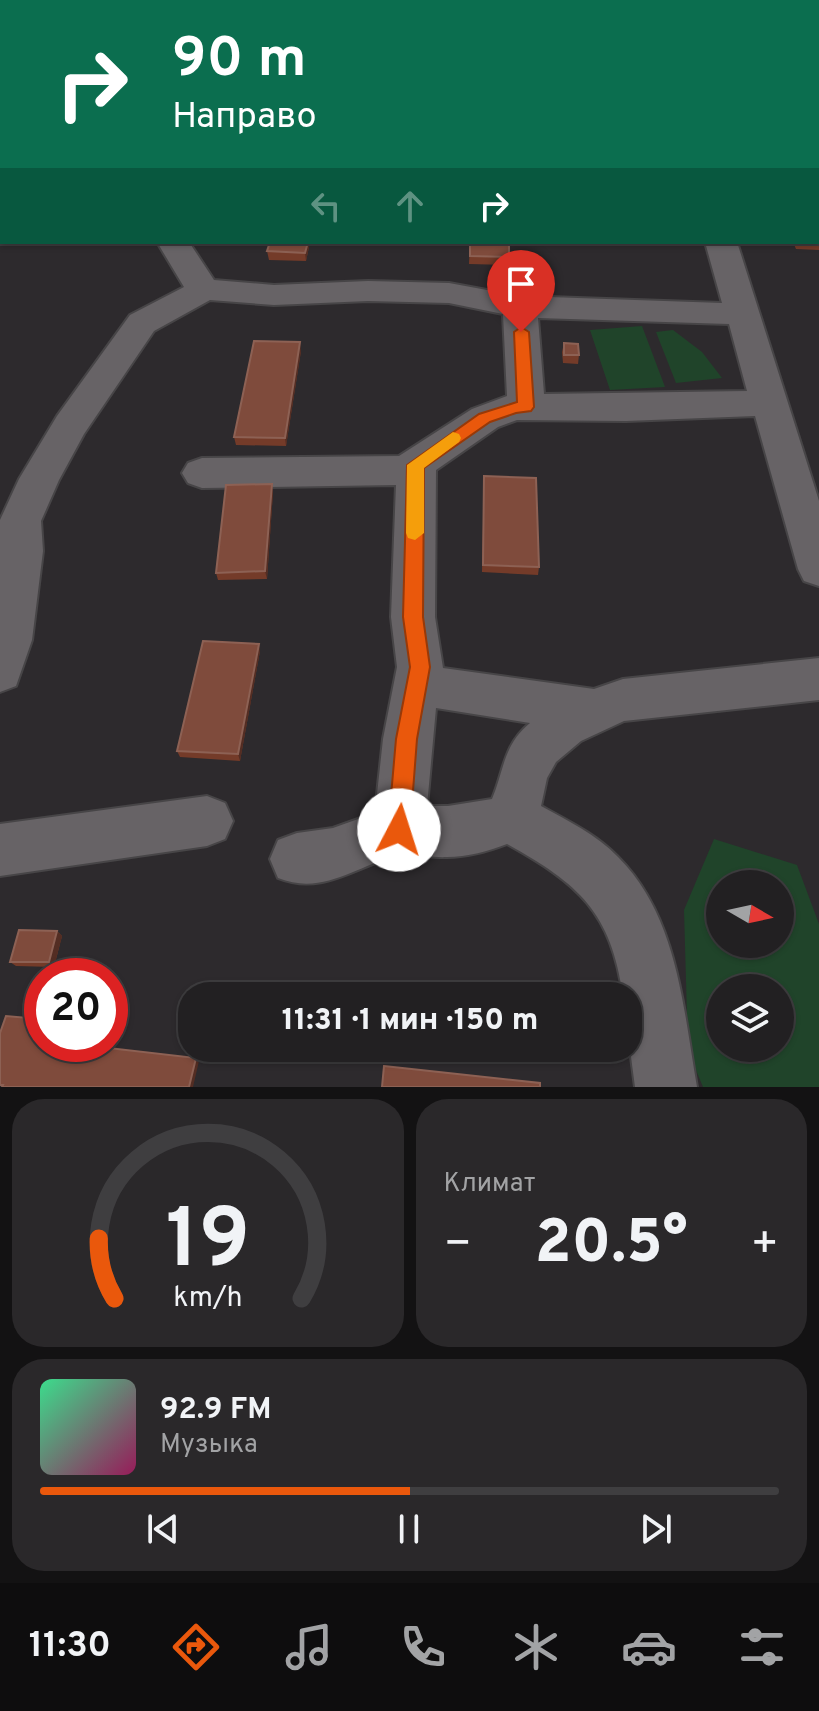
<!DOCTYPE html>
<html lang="ru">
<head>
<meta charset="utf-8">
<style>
  :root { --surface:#222022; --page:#2a282a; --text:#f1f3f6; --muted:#a2a3a5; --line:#3f3e40; --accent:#ea580c }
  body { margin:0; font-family:Overpass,sans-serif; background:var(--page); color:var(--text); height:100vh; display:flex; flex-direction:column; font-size:30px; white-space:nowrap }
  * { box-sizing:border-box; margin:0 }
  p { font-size:26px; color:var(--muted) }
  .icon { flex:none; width:44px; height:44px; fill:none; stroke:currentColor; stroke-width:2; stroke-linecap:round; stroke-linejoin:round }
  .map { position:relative; height:1087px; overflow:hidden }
  .details { display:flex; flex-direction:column; gap:12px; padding:12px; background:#131213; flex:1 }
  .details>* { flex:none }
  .top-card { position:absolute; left:0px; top:0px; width:820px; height:244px; box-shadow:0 2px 6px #0004,0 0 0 2px var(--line); background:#0b6e4f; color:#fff; overflow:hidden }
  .needle { width:52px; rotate:99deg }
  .fabs { position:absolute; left:706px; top:870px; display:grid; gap:16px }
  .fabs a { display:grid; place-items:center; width:88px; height:88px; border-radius:50%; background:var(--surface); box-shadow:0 2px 6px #0004,0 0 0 2px var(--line); font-size:40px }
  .speed { position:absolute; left:24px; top:958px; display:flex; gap:16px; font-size:40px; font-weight:700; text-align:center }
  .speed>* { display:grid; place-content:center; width:104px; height:104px; border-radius:50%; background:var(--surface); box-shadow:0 2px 6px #0004,0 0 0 2px var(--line); line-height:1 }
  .speed .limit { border:12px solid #d22; background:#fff; color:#111 }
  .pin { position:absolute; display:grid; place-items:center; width:68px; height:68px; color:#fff; margin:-82px -34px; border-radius:50% 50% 50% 0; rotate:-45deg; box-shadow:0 0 8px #0007 }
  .pin .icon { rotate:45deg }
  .me { position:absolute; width:88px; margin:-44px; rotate:5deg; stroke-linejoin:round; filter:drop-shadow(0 0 6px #0008) }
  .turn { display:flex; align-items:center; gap:28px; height:168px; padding:0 40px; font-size:36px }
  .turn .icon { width:104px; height:104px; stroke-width:2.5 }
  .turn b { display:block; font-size:56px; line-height:68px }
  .lanes { display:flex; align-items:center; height:76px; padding:0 40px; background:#0003; justify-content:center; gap:40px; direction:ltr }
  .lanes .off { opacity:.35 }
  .big { font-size:60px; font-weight:800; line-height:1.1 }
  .details .widget { flex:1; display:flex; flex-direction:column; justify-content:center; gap:12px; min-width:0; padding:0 28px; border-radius:32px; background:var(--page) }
  .details .dial { align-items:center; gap:0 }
  .dial svg { height:208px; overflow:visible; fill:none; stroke:var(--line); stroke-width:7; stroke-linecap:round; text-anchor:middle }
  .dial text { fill:var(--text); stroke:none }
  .song { display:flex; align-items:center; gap:24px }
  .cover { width:96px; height:96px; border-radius:12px; background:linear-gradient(135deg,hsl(150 70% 55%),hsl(330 70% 35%)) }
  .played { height:8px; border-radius:4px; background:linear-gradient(90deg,var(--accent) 50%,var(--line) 50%) }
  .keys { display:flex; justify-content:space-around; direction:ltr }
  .heat { display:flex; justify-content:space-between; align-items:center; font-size:44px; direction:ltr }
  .details .tiles { flex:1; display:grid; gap:12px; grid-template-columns:1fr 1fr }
  .widget:last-child { grid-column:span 2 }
  .trip { position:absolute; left:178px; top:982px; width:464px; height:80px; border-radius:32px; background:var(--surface); box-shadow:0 2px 6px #0004,0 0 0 2px var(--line); font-weight:800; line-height:80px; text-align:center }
  .dock { display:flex; height:128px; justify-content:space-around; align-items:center; background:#0e0d0e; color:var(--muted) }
  .dock .icon { width:56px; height:56px }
  .dock .active { color:var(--accent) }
  .dock b { font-size:36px; color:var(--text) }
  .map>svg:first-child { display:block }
  .green { fill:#20442a; fill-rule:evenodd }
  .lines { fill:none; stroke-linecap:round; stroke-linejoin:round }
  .minor-casing { stroke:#474547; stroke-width:4 }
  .minor { fill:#676366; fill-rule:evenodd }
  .wall { fill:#743b29 }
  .shaded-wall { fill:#532d23 }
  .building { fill:#7f4b3c; stroke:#8d6154; stroke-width:2 }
  .route { fill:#ea580c; stroke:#983908; stroke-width:2 }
  .slow { fill:#f59e0b }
</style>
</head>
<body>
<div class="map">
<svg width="819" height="1087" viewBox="0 0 819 1087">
  <rect width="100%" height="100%" fill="#2d2a2d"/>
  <g class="green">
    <polygon points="642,326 665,387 610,390 590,330"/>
    <polygon points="673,330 702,352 722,378 676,383 656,332"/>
    <path d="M714,839L797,865L819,924V1087H703L688,1051L684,910ZM720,884H780V944H720ZM720,988H780V1048H720Z"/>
  </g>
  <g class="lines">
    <defs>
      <g id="minor">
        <polygon points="226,0 278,0 279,2 227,2"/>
        <polygon points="0,15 2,15 0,32"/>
        <rect x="818" y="135" width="1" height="17"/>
        <rect x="0" y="157" width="2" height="18"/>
        <path d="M157,242H189L214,280L274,285L368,281L449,283L520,296L722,303L705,242H737L819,501V586L804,581L798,569L755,416L626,421L517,420L498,427L436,470L435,617L443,668L594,689L623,679L819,658V700L624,721L581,741L556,762L547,778L541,806C568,821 596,834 618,857C678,917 683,1008 697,1087H635L628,1034V996H623C611,912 579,884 507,844C489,851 467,857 447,857C431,858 412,853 397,856C355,866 323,896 278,878L270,859L278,840L297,833L333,828L375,813L383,739L397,667L391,617L396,485L202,488L188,483L182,473L188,463L202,458L399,456L472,409L507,396L503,314L449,303L368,301L274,305L210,300L154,331L84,434L59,480L41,521L43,551L32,640L16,686L0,692V520L19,479L57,416L130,315L184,287ZM538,318L729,324L747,391L544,394ZM436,708L530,723C503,745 504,771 492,799L448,806H427Z"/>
        <polygon points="207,796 225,803 233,821 225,839 207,846 0,876 0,824"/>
      </g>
    </defs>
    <use href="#minor" class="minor-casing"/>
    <use href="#minor" class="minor"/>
  </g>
  <g class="wall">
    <polygon points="818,194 819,250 796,249 793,242 818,242"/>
    <polygon points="270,242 310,242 306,261 269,260 267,251"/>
    <polygon points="470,242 509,257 508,265 469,264"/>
    <polygon points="564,343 579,355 578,364 563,363 562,352"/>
    <polygon points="301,351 286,446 236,445 234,437"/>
    <polygon points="484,476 539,567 538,575 482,572"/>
    <polygon points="273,492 267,579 218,580 216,573"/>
    <polygon points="260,651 240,761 180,757 177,751"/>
    <polygon points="57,931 62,936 54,967 16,966 10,962"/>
  </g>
  <g class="shaded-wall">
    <polygon points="308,242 310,242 306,261 305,253"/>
    <polygon points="300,342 301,351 286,446 285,438"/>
    <polygon points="272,484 273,492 267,579 265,571"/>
    <polygon points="259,644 260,651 240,761 238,754"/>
    <polygon points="57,931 62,936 54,967 49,962"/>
    <polygon points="196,1058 199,1061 193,1087 189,1087"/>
  </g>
  <g class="building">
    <rect x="470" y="0" width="31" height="2"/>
    <polygon points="0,80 2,81 1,106 0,106"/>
    <rect x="818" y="194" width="1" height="40"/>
    <polygon points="270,242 308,242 305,253 267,251"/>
    <polygon points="470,242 509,242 509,257 470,256"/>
    <polygon points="254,341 300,342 285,438 234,437"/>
    <polygon points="564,343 578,344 579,355 564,355"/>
    <polygon points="484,476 536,478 539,567 483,565"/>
    <polygon points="272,484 265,571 216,573 226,485"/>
    <polygon points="203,641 259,644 238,754 177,751"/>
    <polygon points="19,930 57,931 49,962 10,962"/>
    <polygon points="38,984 42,984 42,1044 74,1044 196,1058 189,1087 2,1087 3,1085 0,1085 0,1033 6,1016 28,1018"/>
    <polygon points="384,1066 540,1083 540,1087 382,1087"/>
  </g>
  <polygon class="route" points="521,327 529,332 534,407 531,411 516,413 490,422 424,468 423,617 430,667 417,739 410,830 407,838 399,841 391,838 388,830 396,739 410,667 403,617 407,465 479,414 517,402 514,332"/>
  <polygon class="slow" points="453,432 459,434 461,438 459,442 424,468 424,533 415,540 408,538 406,533 407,465"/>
</svg>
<div class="fabs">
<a><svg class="needle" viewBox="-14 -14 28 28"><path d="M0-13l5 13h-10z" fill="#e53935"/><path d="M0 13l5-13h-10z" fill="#a2a3a5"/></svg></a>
<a><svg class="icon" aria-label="layers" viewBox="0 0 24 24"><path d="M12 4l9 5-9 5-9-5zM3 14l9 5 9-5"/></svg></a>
</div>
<div class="speed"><div class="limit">20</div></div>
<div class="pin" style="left:521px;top:332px;background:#d93025"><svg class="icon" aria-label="arrive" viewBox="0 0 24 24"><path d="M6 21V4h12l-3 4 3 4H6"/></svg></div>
<svg class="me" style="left:399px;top:830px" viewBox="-20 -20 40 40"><circle r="19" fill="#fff"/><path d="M0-13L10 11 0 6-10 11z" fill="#ea580c"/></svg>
<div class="trip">11:31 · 1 мин · 150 m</div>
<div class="top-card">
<div class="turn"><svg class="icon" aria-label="right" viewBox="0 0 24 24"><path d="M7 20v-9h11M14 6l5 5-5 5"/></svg><div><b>90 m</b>Направо</div></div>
<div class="lanes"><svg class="icon off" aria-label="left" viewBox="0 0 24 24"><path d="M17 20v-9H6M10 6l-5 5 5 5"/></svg><svg class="icon off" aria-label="ahead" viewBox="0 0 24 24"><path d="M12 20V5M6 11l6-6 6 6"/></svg><svg class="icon" aria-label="right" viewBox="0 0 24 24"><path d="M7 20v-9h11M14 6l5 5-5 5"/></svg></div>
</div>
</div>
<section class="details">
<div class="tiles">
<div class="widget dial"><svg viewBox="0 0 100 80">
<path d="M14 69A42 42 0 1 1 86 69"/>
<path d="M14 69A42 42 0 0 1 8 46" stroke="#ea580c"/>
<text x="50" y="56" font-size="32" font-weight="700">19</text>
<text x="50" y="72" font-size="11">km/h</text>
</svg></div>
<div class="widget"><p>Климат</p>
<div class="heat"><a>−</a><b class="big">20.5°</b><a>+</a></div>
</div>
<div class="widget">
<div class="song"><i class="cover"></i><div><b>92.9 FM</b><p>Музыка</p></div></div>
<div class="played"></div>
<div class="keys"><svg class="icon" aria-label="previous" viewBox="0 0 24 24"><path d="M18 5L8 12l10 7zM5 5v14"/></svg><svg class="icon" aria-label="pause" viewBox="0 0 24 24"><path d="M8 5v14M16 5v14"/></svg><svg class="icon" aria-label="next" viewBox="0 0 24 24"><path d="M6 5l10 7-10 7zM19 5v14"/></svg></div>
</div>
</div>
</section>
<nav class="dock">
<b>11:30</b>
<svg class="icon active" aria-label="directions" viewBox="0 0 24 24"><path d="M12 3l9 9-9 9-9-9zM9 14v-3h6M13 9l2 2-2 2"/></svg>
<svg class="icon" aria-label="music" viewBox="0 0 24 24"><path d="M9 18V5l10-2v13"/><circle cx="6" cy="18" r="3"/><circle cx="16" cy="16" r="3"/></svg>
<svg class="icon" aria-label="phone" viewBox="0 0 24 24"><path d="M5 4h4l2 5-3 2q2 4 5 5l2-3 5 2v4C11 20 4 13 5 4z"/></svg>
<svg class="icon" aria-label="climate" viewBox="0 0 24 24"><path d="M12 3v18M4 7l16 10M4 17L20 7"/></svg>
<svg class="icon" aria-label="car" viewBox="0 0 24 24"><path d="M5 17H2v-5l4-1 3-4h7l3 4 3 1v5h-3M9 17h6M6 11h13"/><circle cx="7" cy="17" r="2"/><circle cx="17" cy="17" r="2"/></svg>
<svg class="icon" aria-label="filters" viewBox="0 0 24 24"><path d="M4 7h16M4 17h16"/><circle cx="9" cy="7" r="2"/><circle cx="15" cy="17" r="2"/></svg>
</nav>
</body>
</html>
